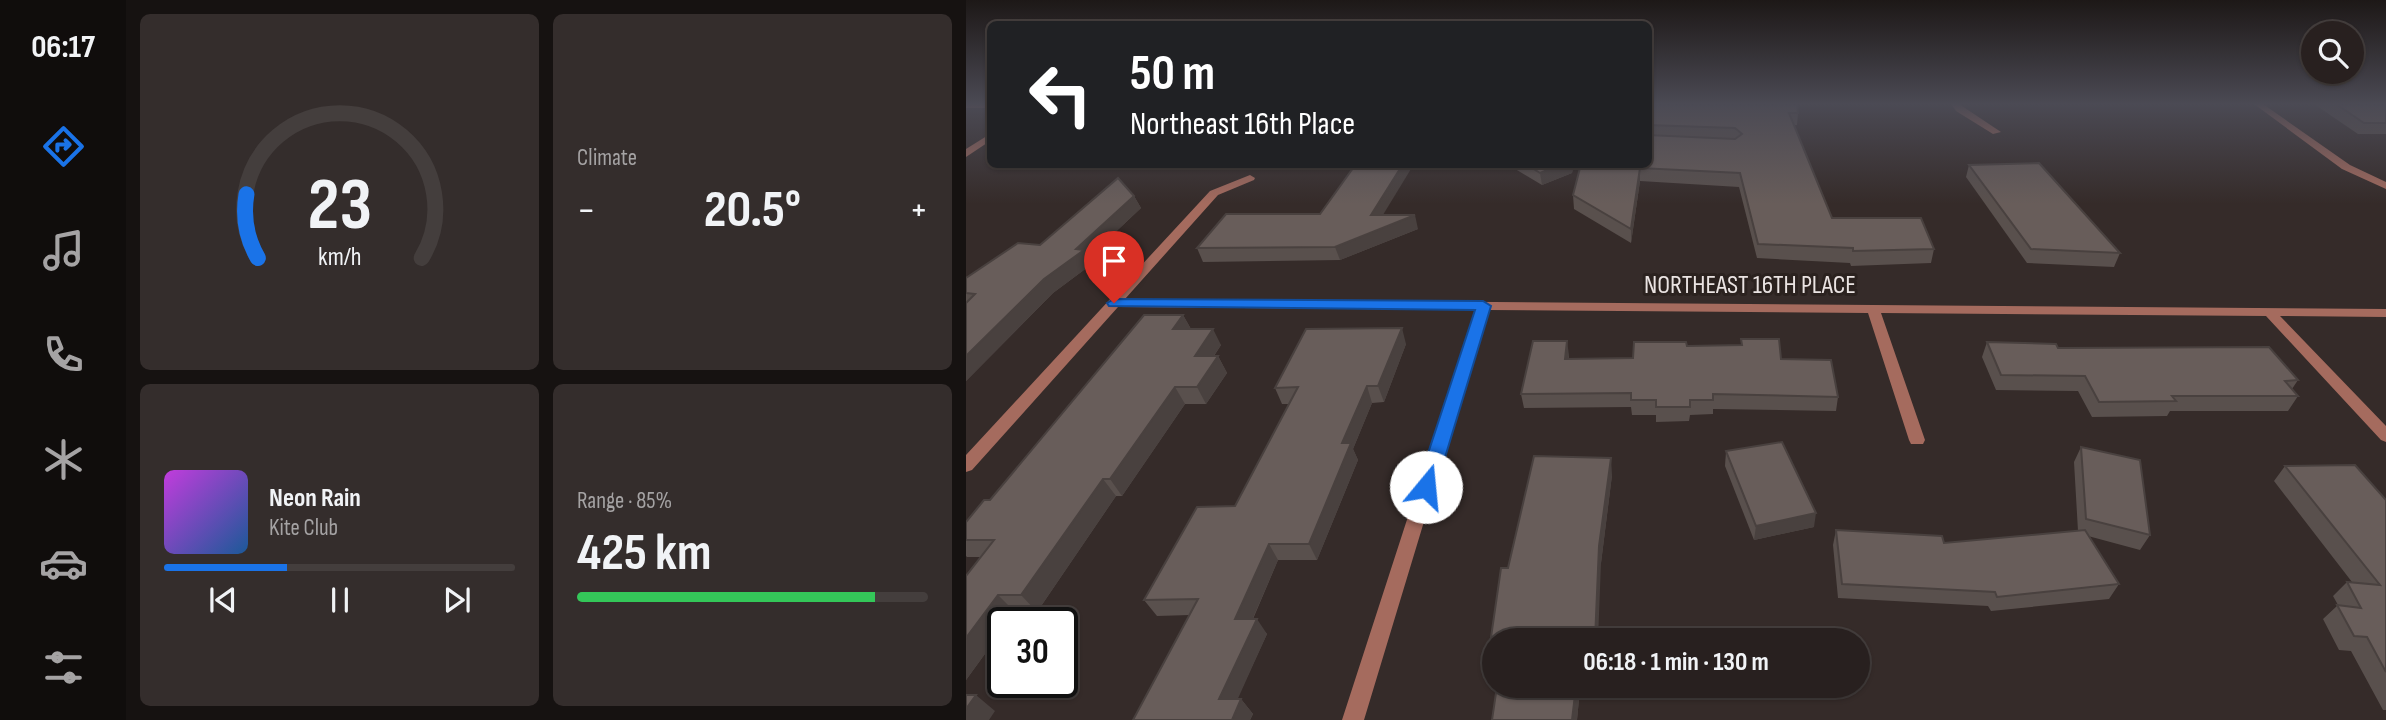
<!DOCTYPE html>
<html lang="en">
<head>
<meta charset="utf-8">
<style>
  :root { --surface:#28201f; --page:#342d2c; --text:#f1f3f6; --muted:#a5a3a4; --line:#443e3d; --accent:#1a73e8 }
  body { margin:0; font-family:"Sofia Sans Condensed",sans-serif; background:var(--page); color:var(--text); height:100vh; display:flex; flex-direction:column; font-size:26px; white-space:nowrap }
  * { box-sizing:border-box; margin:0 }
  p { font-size:23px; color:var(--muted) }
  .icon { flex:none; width:38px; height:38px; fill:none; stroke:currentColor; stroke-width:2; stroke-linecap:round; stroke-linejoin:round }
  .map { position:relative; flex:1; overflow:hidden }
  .side { display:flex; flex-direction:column; gap:14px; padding:14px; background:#161211; width:840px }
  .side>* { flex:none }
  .top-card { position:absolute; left:21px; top:21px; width:665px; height:147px; border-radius:10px; box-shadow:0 2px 5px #0004,0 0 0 2px var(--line); background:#202124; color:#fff; overflow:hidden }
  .buttons { position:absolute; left:1335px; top:21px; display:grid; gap:14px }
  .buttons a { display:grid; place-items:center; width:63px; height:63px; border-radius:50%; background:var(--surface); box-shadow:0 2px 5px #0004,0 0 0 2px var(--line); font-size:35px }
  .speed { position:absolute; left:21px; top:607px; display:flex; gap:14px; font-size:35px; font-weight:700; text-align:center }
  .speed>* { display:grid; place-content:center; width:91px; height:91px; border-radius:50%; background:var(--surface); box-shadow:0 2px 5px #0004,0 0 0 2px var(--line); line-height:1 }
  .speed .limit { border:4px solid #111; border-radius:10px; background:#fff; color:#111 }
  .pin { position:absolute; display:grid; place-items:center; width:60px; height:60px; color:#fff; margin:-72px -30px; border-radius:50% 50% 50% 0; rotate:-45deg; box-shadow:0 0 7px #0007 }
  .pin .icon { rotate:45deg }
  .me { position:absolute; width:77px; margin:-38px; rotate:17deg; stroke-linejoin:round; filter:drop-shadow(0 0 5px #0008) }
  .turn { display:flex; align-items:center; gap:24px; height:147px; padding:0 28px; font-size:32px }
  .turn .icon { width:91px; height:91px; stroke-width:2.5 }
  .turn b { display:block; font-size:49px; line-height:60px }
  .big { font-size:52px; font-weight:700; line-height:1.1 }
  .side .card { flex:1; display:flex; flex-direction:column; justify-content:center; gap:10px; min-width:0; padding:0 24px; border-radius:10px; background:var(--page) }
  .side .dial { align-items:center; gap:0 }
  .dial svg { height:182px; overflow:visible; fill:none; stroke:var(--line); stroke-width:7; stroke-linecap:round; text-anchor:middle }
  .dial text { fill:var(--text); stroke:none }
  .song { display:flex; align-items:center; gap:21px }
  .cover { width:84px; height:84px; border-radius:10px; background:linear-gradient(135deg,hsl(290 70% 55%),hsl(210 70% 35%)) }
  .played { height:7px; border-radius:4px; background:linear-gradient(90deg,var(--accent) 35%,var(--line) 35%) }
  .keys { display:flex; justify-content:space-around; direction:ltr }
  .heat { display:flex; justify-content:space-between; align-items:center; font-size:38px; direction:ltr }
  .charge { height:10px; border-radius:5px; background:linear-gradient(90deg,#34c759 85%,var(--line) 0) }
  .side .tiles { flex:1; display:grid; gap:14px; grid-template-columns:repeat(2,1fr) }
  .trip { position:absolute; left:516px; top:628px; width:388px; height:70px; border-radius:35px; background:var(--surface); box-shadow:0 2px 5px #0004,0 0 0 2px var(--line); font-weight:700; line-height:70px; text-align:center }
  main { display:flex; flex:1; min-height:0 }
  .tabs { display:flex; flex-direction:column; width:126px; justify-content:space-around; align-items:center; background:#100d0c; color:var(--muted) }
  .tabs .icon { width:49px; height:49px }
  .tabs .selected { color:var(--accent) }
  .tabs b { font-size:32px; color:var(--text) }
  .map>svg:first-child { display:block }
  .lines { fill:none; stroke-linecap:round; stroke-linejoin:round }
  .minor { fill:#a56b5e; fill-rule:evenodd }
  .wall { fill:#59504d }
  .shaded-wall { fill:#49413f }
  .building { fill:#685d5a; stroke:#49413f; stroke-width:2 }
  .route { fill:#1a73e8; stroke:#114b97; stroke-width:2 }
  .labels { text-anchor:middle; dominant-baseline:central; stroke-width:6; stroke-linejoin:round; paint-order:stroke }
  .street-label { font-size:26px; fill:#eae3e2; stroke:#2b221f }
</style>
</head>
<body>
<main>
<nav class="tabs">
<b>06:17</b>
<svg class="icon selected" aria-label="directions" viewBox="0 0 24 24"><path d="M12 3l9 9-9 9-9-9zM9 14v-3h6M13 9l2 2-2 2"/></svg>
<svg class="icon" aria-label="music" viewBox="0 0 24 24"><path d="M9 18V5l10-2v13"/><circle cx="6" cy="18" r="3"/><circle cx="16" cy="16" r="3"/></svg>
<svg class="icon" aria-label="phone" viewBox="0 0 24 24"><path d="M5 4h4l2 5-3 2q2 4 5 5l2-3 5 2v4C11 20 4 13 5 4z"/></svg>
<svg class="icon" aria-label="climate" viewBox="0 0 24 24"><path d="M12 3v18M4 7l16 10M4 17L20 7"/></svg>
<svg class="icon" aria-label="car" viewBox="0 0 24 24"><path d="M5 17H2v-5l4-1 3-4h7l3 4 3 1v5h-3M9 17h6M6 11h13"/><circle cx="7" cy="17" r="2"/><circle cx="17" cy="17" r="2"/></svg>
<svg class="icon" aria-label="filters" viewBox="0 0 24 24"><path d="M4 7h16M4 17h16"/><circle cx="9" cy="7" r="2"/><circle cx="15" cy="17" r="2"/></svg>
</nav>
<section class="side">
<div class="tiles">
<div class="card dial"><svg viewBox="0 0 100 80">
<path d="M14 69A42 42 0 1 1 86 69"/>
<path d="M14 69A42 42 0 0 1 9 41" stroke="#1a73e8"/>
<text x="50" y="56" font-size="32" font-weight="700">23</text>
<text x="50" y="72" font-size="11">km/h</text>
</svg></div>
<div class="card"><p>Climate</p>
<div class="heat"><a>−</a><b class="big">20.5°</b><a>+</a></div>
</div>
<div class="card">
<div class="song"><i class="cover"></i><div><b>Neon Rain</b><p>Kite Club</p></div></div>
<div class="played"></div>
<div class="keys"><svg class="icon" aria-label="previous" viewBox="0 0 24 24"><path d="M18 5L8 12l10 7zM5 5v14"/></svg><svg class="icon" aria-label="pause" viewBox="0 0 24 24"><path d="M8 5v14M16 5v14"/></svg><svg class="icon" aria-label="next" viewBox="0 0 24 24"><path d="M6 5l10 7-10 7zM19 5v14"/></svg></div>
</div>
<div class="card"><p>Range · 85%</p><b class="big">425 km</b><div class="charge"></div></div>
</div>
</section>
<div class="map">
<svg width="1420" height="720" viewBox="0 0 1420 720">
  <rect width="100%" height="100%" fill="#352b29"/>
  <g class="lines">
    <g class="minor">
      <rect x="0" y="104" width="24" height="4"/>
      <polygon points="985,104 993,104 1035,132 1027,134 990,111"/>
      <polygon points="1288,104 1297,104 1384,165 1420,182 1420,189 1376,169"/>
      <polygon points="24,134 24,141 0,157 0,149"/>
      <polygon points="284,175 289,178 288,180 252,195 159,299 1420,309 1420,317 1314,316 1420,426 1420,442 1415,440 1300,316 915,313 959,440 957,444 945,444 943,440 902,313 522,310 398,720 376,720 509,310 152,307 6,470 0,472 0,455 244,191"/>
    </g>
  </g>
  <g class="wall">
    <polygon points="1348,104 1420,104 1420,134 1392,134"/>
    <polygon points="682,107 832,113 831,125 828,125 866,218 968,249 965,263 885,266 884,263 791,258 773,187 674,181 665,243 608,209 607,195 682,164"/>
    <polygon points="541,164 608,164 606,173 576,185"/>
    <polygon points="1003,165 1154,253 1148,267 1061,263 1000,177"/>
    <polygon points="168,196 175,208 122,258 126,264 87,293 0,381 0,278 74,245"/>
    <polygon points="417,215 452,229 374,260 237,262 231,248"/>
    <polygon points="217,315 225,329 255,345 248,356 252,356 261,373 240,404 219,404 156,496 150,496 71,612 49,612 41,623 37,623 37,629 0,680 0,576 15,557 1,557 0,556 0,522"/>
    <polygon points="775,339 815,359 872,397 870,411 747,409 747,414 724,415 723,421 690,422 690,415 666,415 665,407 558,408 555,394 603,355 603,359 667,358 721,346 775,345"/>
    <polygon points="1021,342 1092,348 1332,380 1326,389 1332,396 1322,411 1204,411 1201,416 1126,417 1112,391 1030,390 1016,357"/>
    <polygon points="440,344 418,402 406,403 387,449 392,460 351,560 312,560 287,619 301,634 271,699 275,699 287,714 284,720 167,720 224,615 191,616 178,600 269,506 323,404 316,404 309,388"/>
    <polygon points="1115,447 1184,535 1174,550 1122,536 1153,584 1143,599 1025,611 1022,606 872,598 867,545 870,530 978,543 1112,531 1108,462"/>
    <polygon points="760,451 848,527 788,540 759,466"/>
    <polygon points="1319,466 1420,500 1420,710 1417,710 1385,651 1373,650 1357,619 1372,605 1367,596 1381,582 1386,582 1308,481"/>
    <polygon points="646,475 635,563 528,640 528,673 527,673 522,658 542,568"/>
    <polygon points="531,686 630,686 630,698 613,699 611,720 526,720"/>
  </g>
  <g class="shaded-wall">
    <polygon points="437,164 448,164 409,228 405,215"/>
    <polygon points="596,164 608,164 606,173 576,185 574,173"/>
    <polygon points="674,168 674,181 665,243 665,229"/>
    <polygon points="168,196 175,208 122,258 126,264 87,293 0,381 0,356 110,249"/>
    <polygon points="449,215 452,229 374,260 369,247"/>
    <polygon points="217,315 226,331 207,329"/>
    <polygon points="436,328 440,344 418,402 412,386"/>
    <polygon points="247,329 255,345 237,372 229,356"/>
    <polygon points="601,341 603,355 601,373 599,359"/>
    <polygon points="252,356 261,373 240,404 231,387"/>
    <polygon points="401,386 406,403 387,449 392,460 351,560 343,544 376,443"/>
    <polygon points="209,387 219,404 156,496 144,479"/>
    <polygon points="645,458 646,475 635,563 632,640 629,640 633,546"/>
    <polygon points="137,479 150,496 71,612 55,595"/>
    <polygon points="850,513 848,527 788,540 790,526"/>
    <polygon points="303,544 312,560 280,634 269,619"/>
    <polygon points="32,595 49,612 41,623 37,623 37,629 0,680 0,638"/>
    <polygon points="291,619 301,634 265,714 253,699"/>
    <polygon points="610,686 613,699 611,720 606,720"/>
    <polygon points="10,695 29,711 23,720 0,720 0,709"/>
    <polygon points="275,699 287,714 284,720 266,720"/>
  </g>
  <g class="building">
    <polygon points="684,104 831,104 832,113 823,113 866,218 955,218 968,249 887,251 887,248 792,244 774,173 674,168 665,229 607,195 615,164 682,164 682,135 769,139 776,134 769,128 682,125 682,107"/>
    <polygon points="1370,104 1420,104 1420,123 1398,123"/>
    <polygon points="1073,163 1154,253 1065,249 1003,165"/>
    <polygon points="390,164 437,164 405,215 449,215 369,247 231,248 260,214 354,214"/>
    <polygon points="560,164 596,164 574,173"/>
    <polygon points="152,178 168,196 110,249 118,250 78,279 0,356 0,303 9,294 0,293 0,278 52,243 74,245"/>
    <polygon points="178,315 217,315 207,329 247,329 229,356 252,356 231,387 209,387 144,479 137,479 55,595 32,595 0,638 0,576 28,540 0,540 0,522 18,500 24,500"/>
    <polygon points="436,328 412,386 401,386 376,443 385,443 343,544 303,544 269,619 291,619 253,699 275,699 266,720 167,720 232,599 178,600 231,507 269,506 332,387 309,388 340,329"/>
    <polygon points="775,339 813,339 815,359 865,360 872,397 747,394 747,400 724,400 724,407 690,407 690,400 665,400 665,393 555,394 567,341 601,341 599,359 667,358 668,342 720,342 721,346 776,345"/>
    <polygon points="1021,342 1090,344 1092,348 1303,347 1332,380 1319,381 1332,396 1206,396 1210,401 1133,402 1119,376 1035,375"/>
    <polygon points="816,442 850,513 790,526 760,451"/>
    <polygon points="1115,447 1174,460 1184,535 1120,519"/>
    <polygon points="568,456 645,458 633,546 629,640 528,640 528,658 522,658 535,568 542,568"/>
    <polygon points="1389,465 1420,500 1420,672 1401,637 1388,636 1371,605 1395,608 1381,582 1414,585 1319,466"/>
    <polygon points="870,530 976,536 978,543 1119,530 1153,584 1031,597 1029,592 876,584"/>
    <polygon points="531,686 610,686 606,720 526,720"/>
    <polygon points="0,695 10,695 0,709"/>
  </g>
  <linearGradient id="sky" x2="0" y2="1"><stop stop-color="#1d1817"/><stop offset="0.51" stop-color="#4b4a54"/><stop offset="1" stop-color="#4b4a54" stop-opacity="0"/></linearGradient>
  <rect width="1420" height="204" fill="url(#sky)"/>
  <polygon class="route" points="148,299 517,301 525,306 470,487 467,492 460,494 454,492 451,487 509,310 143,306 141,303"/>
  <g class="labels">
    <g class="street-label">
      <text x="784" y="285">NORTHEAST 16TH PLACE</text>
    </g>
  </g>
</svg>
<div class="buttons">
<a><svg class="icon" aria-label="search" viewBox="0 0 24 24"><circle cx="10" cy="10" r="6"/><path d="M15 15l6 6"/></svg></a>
</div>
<div class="speed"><div class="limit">30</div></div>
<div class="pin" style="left:148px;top:303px;background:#d93025"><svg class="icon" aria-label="arrive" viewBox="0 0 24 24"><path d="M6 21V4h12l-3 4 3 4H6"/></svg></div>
<svg class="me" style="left:460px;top:487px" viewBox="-20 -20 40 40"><circle r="19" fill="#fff"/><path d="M0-13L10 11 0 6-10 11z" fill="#1a73e8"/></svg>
<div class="trip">06:18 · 1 min · 130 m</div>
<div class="top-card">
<div class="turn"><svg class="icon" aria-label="left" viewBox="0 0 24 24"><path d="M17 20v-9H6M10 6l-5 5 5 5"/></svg><div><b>50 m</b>Northeast 16th Place</div></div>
</div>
</div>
</main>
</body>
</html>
